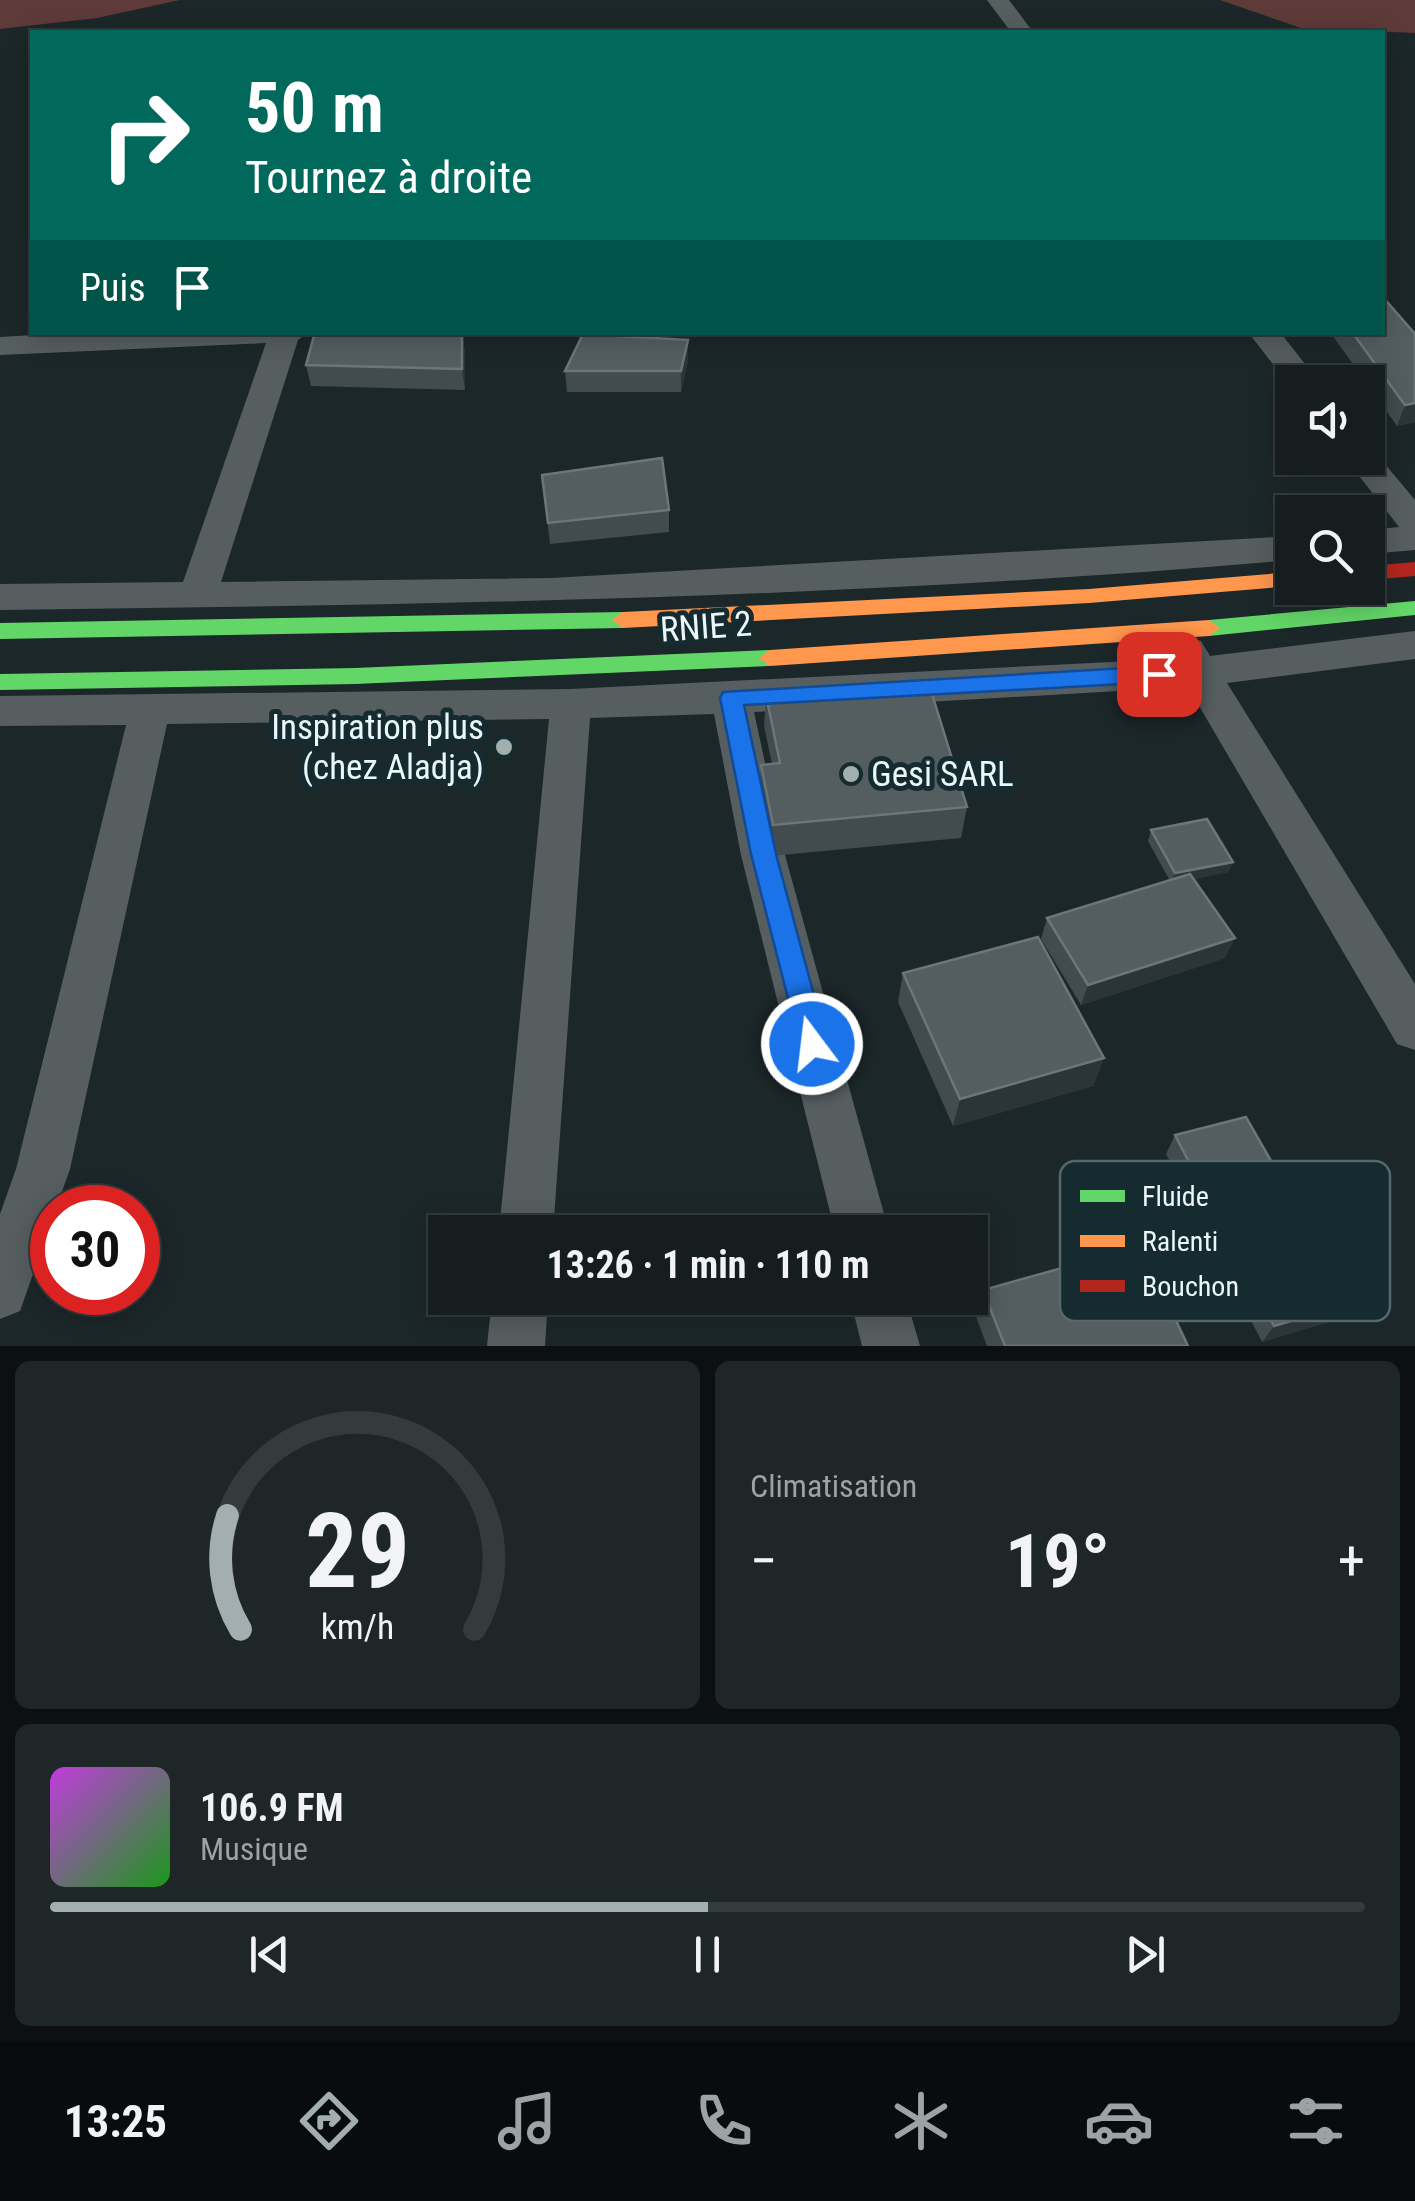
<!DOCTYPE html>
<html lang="fr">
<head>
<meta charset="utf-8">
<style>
  :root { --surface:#151d1f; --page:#1e2628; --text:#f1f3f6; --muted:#9da2a4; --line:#343b3d; --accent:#a3aeb1 }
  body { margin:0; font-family:"Roboto Condensed",sans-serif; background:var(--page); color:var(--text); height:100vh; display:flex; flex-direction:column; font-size:38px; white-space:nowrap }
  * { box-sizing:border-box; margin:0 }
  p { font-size:32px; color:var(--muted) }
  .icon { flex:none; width:55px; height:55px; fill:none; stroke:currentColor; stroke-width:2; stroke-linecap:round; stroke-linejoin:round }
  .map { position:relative; height:1346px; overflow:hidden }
  .side { display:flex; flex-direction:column; gap:15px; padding:15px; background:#0c1011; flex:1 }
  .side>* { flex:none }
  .banner { position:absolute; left:30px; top:30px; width:1355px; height:305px; border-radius:0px; box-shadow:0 5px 25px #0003,0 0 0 2px var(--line); background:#00695c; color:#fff; overflow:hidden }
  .fabs { position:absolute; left:1275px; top:365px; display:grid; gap:20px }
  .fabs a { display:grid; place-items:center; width:110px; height:110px; border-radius:0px; background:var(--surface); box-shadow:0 5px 25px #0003,0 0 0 2px var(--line); font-size:50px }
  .speed { position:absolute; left:30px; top:1185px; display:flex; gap:20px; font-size:50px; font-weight:700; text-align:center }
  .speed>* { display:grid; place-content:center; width:130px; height:130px; border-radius:50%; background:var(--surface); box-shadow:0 5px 25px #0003,0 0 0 2px var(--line); line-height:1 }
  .speed .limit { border:15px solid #d22; background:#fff; color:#111 }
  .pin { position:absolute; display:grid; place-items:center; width:85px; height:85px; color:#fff; margin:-42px; border-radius:20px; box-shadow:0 5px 15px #0006 }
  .me { position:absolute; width:110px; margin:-55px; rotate:345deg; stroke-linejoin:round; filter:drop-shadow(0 0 8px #0008) }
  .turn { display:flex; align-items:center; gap:35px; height:210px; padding:0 50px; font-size:45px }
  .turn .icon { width:130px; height:130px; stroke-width:2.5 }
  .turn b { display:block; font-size:70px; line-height:85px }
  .then { display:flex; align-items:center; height:95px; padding:0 50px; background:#0003; gap:20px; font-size:38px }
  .big { font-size:75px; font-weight:700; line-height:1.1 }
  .side .card { flex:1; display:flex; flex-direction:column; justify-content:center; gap:15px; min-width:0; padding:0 35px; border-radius:15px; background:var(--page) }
  .side .dial { align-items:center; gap:0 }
  .dial svg { height:260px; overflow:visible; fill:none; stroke:var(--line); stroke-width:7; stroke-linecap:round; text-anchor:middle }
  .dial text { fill:var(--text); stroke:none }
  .song { display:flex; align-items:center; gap:30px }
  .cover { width:120px; height:120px; border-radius:15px; background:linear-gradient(135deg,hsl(290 70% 55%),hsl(120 70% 35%)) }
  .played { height:10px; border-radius:5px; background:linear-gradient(90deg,var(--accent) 50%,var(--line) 50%) }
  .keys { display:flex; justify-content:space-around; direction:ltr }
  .heat { display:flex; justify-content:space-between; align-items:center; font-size:55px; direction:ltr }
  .side .tiles { flex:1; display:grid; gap:15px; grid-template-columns:1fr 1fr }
  .card:last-child { grid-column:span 2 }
  .trip { position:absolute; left:428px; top:1215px; width:560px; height:100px; border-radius:0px; background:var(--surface); box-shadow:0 5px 25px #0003,0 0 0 2px var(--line); font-weight:700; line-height:100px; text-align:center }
  .tab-bar { display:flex; height:160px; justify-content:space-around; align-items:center; background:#080c0c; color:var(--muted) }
  .tab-bar .icon { width:70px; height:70px }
  .tab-bar .selected { color:var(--accent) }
  .tab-bar b { font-size:45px; color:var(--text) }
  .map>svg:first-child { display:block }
  .green { fill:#5e3a39 }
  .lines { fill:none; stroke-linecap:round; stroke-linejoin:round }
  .street { fill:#565e60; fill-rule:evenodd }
  .fast { fill:#63d668; fill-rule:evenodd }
  .slow { fill:#ff974d; fill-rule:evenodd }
  .jam { fill:#b3261e; fill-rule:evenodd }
  .wall { fill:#424b4d }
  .shaded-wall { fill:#2b3537 }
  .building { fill:#545d60; stroke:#6c7678; stroke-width:2.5 }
  .route { fill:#1a73e8; stroke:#114b97; stroke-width:2.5 }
  .poi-dot { fill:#a3aeb1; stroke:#162b2f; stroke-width:4 }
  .labels { text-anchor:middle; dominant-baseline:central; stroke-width:10; stroke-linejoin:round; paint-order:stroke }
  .street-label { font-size:35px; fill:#ebf7fa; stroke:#162b2f }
  .poi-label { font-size:35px; fill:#ebf7fa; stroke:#162b2f; text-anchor:end }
  .key { fill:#162b2f; stroke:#56686c; stroke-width:2.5 }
  .key-label { font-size:28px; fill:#ebf7fa }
</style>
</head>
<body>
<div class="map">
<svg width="1415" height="1346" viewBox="0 0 1415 1346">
  <rect width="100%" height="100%" fill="#1c2729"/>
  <g class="green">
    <polygon points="0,0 180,0 97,18 0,29"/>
    <polygon points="1220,0 1415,0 1415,33 1301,28"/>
  </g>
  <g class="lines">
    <g class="street">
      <polygon points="987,0 1009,0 1033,32 1011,32"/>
      <path d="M87,332H308L298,340L221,582L551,578L1292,536V560C862,598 431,605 0,610V584L183,582L266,343L0,355V337Z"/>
      <polygon points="1248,332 1280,332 1319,382 1292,382 1292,389"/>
      <polygon points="1368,449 1374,451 1415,500 1415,550 1368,554 1368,530 1399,527 1345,458 1368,458"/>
      <polygon points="1415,631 1415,659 1227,683 1415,984 1415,1050 1397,1044 1188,687 754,712 785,855 889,1232 835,1232 741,855 714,714 590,718 553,1232 499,1232 549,719 167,724 70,1169 20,1311 0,1319 0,1214 16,1169 126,725 0,726 0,696 571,689 1172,659 1167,651 1173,641 1187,637 1201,641 1210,656"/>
      <polygon points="492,1298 548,1298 545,1346 487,1346"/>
      <polygon points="850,1298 906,1298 920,1346 862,1346"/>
    </g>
    <g class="fast">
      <polygon points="1415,601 1415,615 1209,636 1198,628 1209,620"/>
      <polygon points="623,612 634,620 623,628 0,639 0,623"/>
      <polygon points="770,650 781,658 770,666 355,684 0,690 0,674 355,668"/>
    </g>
    <g class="slow">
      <polygon points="1292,572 1292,586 1089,603 623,628 612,620 623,612 1089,589"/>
      <polygon points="1209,620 1220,628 1209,636 770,666 759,658 770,650"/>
    </g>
    <polygon class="jam" points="1415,562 1415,576 1368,580 1368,566"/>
  </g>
  <g class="wall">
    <polygon points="1330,332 1415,334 1415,422 1397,426 1368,385 1368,382 1366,382"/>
    <polygon points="462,333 465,354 465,390 311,386 306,365"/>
    <polygon points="688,340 688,360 681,392 567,392 565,371"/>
    <polygon points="542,475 669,510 669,532 550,544"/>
    <polygon points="766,695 967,807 961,838 771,856 759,795 761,765 772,764 764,726"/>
    <polygon points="1151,830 1233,862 1228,872 1194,879 1225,958 1081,1005 1041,939 1047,918 1170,881 1148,841"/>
    <polygon points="903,973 1104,1058 1093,1086 953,1126 898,1002"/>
    <polygon points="1175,1135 1338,1319 1262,1342 1166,1154"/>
    <polygon points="983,1290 1188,1346 987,1346 975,1314"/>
  </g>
  <g class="shaded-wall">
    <polygon points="462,333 465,354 465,390 462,369"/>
    <polygon points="688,340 688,360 681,392 681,371"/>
    <polygon points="1415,403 1415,422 1397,426 1405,405"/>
    <polygon points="1233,862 1228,872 1171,884 1175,873"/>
    <polygon points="1235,938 1225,958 1081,1005 1088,985"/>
    <polygon points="1104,1058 1093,1086 953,1126 960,1099"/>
    <polygon points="1352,1303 1338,1319 1262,1342 1274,1326"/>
  </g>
  <g class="building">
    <polygon points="1382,296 1415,334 1415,403 1405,405 1352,332 1382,332"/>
    <polygon points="315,332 462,333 462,369 306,365"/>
    <polygon points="583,334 688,340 681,371 565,371"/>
    <polygon points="662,458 669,510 548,523 542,475"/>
    <polygon points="928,681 967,807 773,825 761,765 780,763 766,695"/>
    <polygon points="1207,819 1233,862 1175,873 1151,830"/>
    <polygon points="1190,874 1235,938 1088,985 1047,918"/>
    <polygon points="1038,937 1104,1058 960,1099 903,973"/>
    <polygon points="1246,1117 1352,1303 1274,1326 1175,1135"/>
    <polygon points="1141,1246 1188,1346 1005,1346 983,1290"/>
  </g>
  <polygon class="route" points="1159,666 1171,674 1159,682 744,705 776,854 827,1044 823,1053 812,1056 802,1053 751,854 720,698 723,692"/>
  <g class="poi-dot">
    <circle cx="504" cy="747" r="10"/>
    <circle cx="851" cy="774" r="10"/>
  </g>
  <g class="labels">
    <g class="street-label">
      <text transform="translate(706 627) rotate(-4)">RNIE 2</text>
    </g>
    <g class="poi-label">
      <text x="484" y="727">Inspiration plus<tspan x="484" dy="40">(chez Aladja)</tspan></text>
      <text x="871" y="774" text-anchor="start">Gesi SARL</text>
    </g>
  </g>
  <rect x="1060" y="1161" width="330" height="160" rx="15" class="key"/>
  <rect x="1080" y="1190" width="45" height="12" fill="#63d668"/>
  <rect x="1080" y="1235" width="45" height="12" fill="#ff974d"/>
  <rect x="1080" y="1280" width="45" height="12" fill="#b3261e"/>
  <g class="key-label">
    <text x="1142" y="1206">Fluide</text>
    <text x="1142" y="1251">Ralenti</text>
    <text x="1142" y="1296">Bouchon</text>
  </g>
</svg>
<div class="fabs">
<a><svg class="icon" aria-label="sound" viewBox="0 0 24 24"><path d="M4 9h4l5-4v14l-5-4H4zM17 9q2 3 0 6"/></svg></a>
<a><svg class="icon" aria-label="search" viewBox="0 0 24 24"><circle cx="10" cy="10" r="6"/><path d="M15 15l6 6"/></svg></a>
</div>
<div class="speed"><div class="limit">30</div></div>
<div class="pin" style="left:1159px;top:674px;background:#d93025"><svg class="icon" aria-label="arrive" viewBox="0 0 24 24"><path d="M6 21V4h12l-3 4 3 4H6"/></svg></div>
<svg class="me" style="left:812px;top:1044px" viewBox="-20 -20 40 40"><circle r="17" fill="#1a73e8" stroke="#fff" stroke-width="3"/><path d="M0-11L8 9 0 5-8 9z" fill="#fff"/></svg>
<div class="trip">13:26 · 1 min · 110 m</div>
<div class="banner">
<div class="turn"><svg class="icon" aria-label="right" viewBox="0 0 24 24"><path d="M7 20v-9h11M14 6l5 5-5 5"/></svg><div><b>50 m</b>Tournez à droite</div></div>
<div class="then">Puis<svg class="icon" aria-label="arrive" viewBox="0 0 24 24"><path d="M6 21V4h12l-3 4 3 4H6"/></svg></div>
</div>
</div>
<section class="side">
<div class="tiles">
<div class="card dial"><svg viewBox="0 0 100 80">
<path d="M14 69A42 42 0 1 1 86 69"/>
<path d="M14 69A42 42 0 0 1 10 34" stroke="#a3aeb1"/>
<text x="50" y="56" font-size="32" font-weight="700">29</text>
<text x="50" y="72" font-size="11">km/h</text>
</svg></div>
<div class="card"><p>Climatisation</p>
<div class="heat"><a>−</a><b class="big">19°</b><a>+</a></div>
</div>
<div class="card">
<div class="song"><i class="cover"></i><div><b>106.9 FM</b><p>Musique</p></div></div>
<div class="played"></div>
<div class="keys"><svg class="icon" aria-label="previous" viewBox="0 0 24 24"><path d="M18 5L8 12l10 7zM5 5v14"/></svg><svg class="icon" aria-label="pause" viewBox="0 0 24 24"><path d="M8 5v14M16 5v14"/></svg><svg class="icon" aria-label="next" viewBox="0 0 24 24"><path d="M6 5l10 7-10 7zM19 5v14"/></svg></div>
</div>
</div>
</section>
<nav class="tab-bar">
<b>13:25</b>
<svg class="icon selected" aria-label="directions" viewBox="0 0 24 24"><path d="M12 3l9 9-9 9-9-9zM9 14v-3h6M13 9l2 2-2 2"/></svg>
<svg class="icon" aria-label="music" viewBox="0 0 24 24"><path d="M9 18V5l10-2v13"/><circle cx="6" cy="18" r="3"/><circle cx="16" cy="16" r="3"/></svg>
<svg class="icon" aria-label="phone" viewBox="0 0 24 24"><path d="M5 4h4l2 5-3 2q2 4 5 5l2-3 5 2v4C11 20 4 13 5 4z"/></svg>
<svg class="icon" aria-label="climate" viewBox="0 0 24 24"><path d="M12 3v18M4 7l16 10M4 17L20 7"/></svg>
<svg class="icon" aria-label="car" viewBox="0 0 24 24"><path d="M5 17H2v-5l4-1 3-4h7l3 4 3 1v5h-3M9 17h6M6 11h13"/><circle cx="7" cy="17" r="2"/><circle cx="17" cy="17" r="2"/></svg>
<svg class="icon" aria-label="filters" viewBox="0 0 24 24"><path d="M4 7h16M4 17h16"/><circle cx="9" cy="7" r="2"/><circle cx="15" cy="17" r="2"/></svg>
</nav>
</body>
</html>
